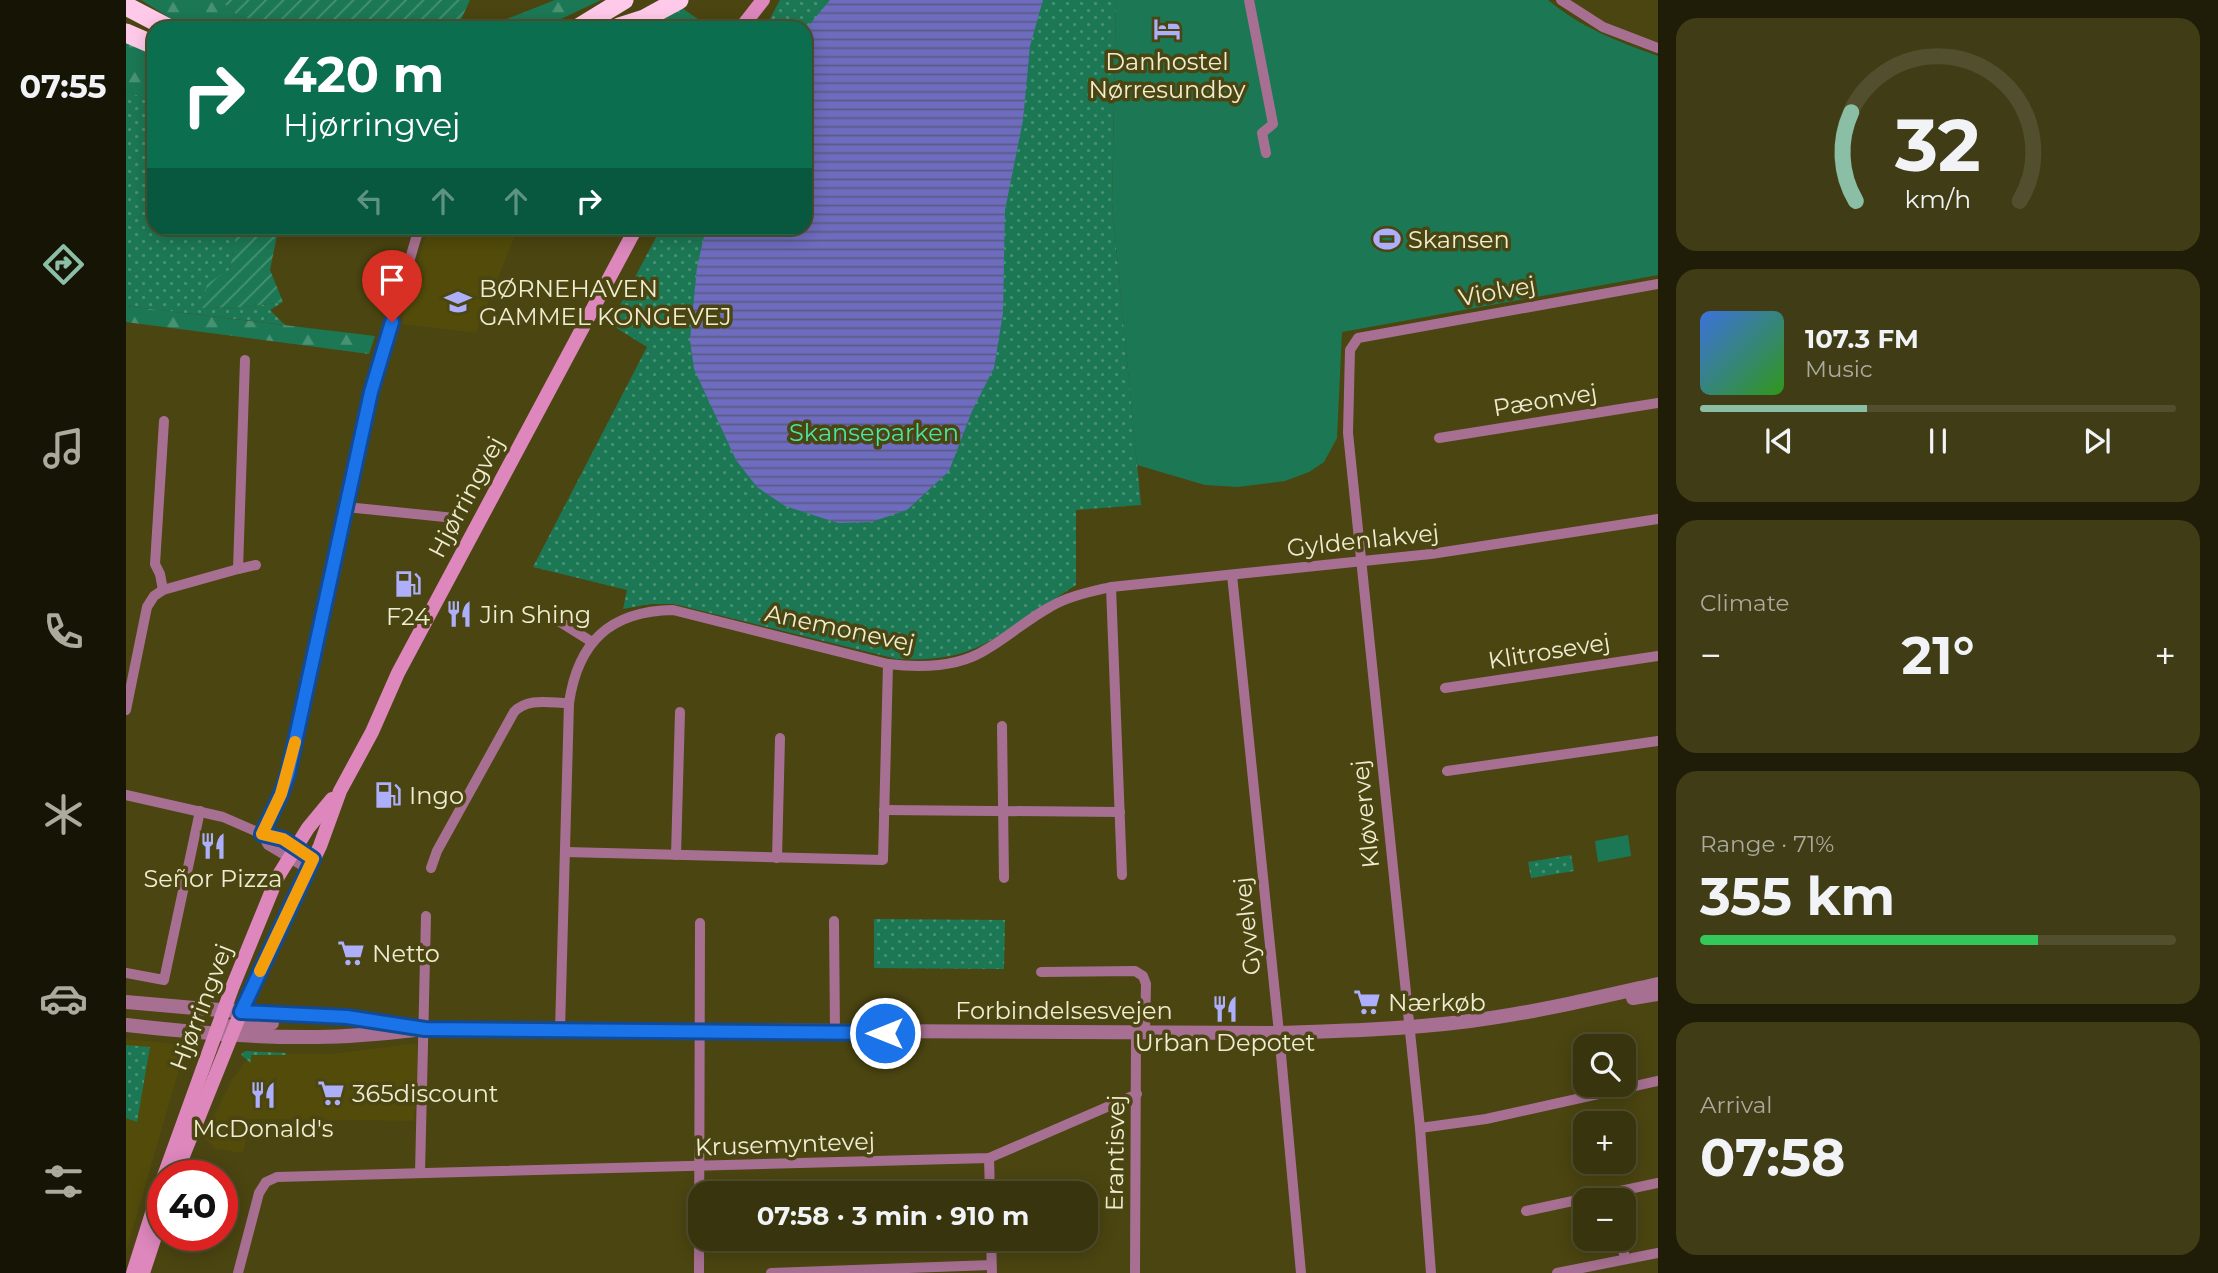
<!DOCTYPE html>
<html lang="en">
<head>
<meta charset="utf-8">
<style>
  :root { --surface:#38340d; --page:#3f3c16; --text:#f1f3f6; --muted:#abaa9d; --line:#524f2e; --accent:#8abfa5 }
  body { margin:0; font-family:Montserrat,sans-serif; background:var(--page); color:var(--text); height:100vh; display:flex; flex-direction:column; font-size:26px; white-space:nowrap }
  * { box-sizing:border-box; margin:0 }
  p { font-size:23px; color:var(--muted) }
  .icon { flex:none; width:38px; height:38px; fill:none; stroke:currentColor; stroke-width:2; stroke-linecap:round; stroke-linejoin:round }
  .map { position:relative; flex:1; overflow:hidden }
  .sheet { display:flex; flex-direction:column; gap:18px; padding:18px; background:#1f1d07; width:560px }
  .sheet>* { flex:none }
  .top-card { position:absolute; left:21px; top:21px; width:665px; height:214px; border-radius:21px; box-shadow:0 4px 18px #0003,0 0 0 2px var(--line); background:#0b6e4f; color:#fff; overflow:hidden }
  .buttons { position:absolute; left:1447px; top:1034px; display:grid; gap:14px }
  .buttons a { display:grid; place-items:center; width:63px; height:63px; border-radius:14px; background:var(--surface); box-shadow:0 4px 18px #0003,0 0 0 2px var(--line); font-size:35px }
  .speed { position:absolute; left:21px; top:1160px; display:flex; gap:14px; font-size:35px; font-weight:700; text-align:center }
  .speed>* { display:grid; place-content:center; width:91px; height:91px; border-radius:50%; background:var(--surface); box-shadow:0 4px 18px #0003,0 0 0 2px var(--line); line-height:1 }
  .speed .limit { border:10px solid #d22; background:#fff; color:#111 }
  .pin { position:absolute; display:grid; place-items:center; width:60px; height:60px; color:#fff; margin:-72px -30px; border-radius:50% 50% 50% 0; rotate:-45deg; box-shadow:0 0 7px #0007 }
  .pin .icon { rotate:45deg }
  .me { position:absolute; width:77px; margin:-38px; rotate:270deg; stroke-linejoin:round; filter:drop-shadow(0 0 5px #0008) }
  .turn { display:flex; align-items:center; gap:24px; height:147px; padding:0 21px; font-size:32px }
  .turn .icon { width:91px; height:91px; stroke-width:2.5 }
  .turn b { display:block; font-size:49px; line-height:60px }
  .lanes { display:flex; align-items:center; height:66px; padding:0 21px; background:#0003; justify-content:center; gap:35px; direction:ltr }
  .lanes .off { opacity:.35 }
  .big { font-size:52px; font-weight:700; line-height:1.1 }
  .sheet .card { flex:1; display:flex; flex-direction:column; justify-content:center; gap:10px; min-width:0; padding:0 24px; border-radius:21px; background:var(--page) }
  .sheet .dial { align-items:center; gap:0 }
  .dial svg { height:182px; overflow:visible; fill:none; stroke:var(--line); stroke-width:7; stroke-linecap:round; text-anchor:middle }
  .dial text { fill:var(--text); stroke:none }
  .song { display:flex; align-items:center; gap:21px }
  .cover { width:84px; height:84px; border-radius:10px; background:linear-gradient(135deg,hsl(220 70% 55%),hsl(110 70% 35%)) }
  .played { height:7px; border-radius:4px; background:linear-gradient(90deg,var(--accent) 35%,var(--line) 35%) }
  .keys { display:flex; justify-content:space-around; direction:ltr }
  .heat { display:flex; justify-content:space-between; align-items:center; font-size:38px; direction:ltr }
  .charge { height:10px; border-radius:5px; background:linear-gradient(90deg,#34c759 71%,var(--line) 0) }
  .trip { position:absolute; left:562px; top:1181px; width:410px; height:70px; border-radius:21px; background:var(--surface); box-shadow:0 4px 18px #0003,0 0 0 2px var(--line); font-weight:700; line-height:70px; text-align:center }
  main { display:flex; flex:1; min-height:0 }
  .tab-bar { display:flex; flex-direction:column; width:126px; justify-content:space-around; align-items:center; background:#161505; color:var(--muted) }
  .tab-bar .icon { width:49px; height:49px }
  .tab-bar .current { color:var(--accent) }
  .tab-bar b { font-size:32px; color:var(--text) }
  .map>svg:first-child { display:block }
  .built { fill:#524b0a }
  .grass { fill:url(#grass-dots) }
  .forest { fill:url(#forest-firs) }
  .garden { fill:url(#garden-furrows) }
  .pitch { fill:#1c7854 }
  .water { fill:url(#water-rules) }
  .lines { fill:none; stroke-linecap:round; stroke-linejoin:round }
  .minor { stroke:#a77092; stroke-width:10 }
  .tertiary { stroke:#a77092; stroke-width:14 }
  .secondary { stroke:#dd87bd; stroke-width:14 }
  .motorway { stroke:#ffc9e9; stroke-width:19 }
  .route-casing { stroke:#114b97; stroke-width:18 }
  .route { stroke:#1a73e8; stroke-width:12 }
  .slow { stroke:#f59e0b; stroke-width:12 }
  .labels { text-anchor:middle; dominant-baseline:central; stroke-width:7; stroke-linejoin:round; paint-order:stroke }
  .poi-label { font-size:24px; fill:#eeecd1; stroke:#4b4511; text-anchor:start }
  .street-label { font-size:24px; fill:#eeecd1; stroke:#4b4511 }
  .park-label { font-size:24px; fill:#4be2a5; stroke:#4b4511 }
</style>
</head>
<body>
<main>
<nav class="tab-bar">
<b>07:55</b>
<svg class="icon current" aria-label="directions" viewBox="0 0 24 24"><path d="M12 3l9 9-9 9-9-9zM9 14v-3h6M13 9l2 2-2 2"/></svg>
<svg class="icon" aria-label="music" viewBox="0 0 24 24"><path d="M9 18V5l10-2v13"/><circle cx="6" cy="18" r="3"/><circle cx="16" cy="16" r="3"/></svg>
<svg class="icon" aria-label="phone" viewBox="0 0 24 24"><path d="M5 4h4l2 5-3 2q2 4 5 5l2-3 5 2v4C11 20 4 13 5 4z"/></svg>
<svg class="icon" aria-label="climate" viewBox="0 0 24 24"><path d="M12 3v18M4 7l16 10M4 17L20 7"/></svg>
<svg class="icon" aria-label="car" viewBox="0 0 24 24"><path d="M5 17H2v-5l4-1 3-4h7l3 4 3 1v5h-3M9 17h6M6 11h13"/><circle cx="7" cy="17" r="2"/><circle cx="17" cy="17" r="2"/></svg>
<svg class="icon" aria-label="filters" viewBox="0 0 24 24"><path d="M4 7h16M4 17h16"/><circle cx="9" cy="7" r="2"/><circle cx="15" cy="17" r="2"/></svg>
</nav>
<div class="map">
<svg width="1532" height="1273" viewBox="0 0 1532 1273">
  <defs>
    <pattern id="grass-dots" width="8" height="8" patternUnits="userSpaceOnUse" patternTransform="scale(1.75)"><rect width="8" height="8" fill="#1c7854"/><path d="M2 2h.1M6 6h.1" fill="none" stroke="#489273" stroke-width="1.8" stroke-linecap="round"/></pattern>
    <pattern id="forest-firs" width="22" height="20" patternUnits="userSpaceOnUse" patternTransform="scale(1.75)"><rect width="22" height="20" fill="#1c7854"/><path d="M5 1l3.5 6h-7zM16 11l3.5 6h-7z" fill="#489273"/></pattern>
    <pattern id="garden-furrows" width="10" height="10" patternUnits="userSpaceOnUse" patternTransform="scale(1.75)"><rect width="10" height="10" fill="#1c7854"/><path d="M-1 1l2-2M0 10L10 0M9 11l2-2" fill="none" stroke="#489273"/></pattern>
    <pattern id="water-rules" width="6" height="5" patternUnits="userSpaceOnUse" patternTransform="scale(1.75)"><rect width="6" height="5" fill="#6d6cbe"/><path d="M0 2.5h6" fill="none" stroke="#5c5b85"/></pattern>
  </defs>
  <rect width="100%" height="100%" fill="#4b4511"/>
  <g class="built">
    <polygon points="302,228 392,228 350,333 275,324"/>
    <polygon points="0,1039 51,1044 57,1056 0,1252"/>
    <polygon points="291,1043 291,1097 287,1121 124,1119 117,1153 90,1149 77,1137 106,1080 125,1054 206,1054"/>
  </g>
  <g class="grass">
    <path d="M654,0H990L986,203L1015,505L950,510V585C919,605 884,631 852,647C827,659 798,660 771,659L548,604H524L497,609L501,590L407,567L521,347L484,324L535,228H679V28H639Z"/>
    <polygon points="0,90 28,103 28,228 111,228 104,269 108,274 76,308 117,307 157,302 144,310 159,325 0,306"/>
    <polygon points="1445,855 1448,871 1405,878 1402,862"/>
    <polygon points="748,919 879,920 878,969 748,968"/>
    <polygon points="0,1045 24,1047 11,1122 0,1118"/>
    <polygon points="119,1051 160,1053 160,1055 125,1055 125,1063 115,1055"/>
  </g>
  <g class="forest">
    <polygon points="15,0 94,0 112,16 161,28 69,28 44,18"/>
    <polygon points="429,0 475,0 416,28 358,28"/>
    <polygon points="556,8 585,28 519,28"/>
    <polygon points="0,42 28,54 28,103 0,90"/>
    <polygon points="0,306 249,336 243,354 0,322"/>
  </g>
  <g class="garden">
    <polygon points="94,0 344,0 331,28 161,28 112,16"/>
    <polygon points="111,228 152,230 144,270 157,302 117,307 76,308 81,284 104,269"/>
  </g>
  <g class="pitch">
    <path d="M990,0H1422C1454,27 1493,42 1532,56V275L1216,332L1211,438L1198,462L1183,472L1159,481L1112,487L1079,485L1011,465L986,203Z"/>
    <polygon points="1502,835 1505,856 1472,862 1469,841"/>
  </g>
  <polygon class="water" points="704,0 917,0 904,46 897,120 879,210 877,313 868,368 846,411 823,471 781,510 745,522 712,523 659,506 631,487 610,460 568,369 564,340 571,267 580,228 679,228 679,30"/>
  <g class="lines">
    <g class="minor">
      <polyline points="1123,0 1147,124 1136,133 1140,153"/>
      <polyline points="1435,0 1477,27 1532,48"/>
      <polyline points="1313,438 1532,403"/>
      <polyline points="220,507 329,518"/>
      <polyline points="112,569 130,565"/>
      <polyline points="1106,575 1153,1033 1175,1273"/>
      <polyline points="985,587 996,875"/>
      <polyline points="37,590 34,574 29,564 38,421"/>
      <polyline points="431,620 466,642"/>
      <polyline points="1319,688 1532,656"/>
      <polyline points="0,710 21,607 28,596 37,590 112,569 119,360"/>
      <polyline points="876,726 878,878"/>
      <polyline points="1321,771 1532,741"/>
      <polyline points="0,795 97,817 136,834 157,839 187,859"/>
      <polyline points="758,810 994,812"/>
      <polyline points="136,834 162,774 245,392 293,228"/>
      <polyline points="136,834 142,845 182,869"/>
      <polyline points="440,852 757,860 762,664"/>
      <polyline points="550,855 554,712"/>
      <polyline points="651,858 654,738"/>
      <path d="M305,868L311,851L388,712C402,697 424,703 443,703"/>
      <polyline points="708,921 709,1033"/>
      <polyline points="915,972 1009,971 1017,976 1020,984 1019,1033"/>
      <polyline points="0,973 38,980 74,811"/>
      <path d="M434,1031L443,703C452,642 484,611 547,610L762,664C795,668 832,668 861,649C883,636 902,619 924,607C943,596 964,592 985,587L1305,554L1532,519"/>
      <polyline points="1294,1128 1360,1119 1532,1081"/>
      <polyline points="863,1158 864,1194"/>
      <polyline points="294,1173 300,916"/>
      <polyline points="1400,1211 1532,1183"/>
      <polyline points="865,1239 866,1273"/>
      <polyline points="1495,1239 1499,1259"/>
      <polyline points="112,1273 133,1193 140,1182 151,1177 863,1158 1011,1094"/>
      <polyline points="573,1273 574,923"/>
      <polyline points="645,1273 865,1265"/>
      <polyline points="1009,1273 1010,1033"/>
      <polyline points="1305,1273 1294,1128 1222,433 1224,350 1232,338 1532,284"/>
      <polyline points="1431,1273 1532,1253"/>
    </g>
    <g class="tertiary">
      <polyline points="1507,998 1532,994"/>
      <polyline points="0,1002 80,1009 221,1018 281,1026"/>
      <path d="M0,1025C64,1032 128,1038 192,1037C228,1037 263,1033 299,1029L1153,1033C1217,1031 1281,1029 1344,1021C1407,1013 1470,998 1532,984"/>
      <polyline points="101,1027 118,1023 146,1023"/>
    </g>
    <g class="secondary">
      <polyline points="615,28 637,0"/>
      <polyline points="38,1176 106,988 151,878 182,828 206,799"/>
      <polyline points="49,1176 115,1012 194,846 214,791 246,732 272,673 510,228"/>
      <polyline points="7,1273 37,1178"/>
      <polyline points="17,1273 37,1212"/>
    </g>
    <g class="motorway">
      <polyline points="0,6 42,28"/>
      <polyline points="493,27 518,19 553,0"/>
      <polyline points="452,28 498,0"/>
      <polyline points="0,33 28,45"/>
    </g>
  </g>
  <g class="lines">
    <defs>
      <polyline id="route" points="266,322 245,392 162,774 155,794 136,834 157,839 187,859 115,1012 221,1017 299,1029 759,1033"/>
    </defs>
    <use href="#route" class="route-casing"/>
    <use href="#route" class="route"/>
    <polyline class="slow" points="134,971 187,859 157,839 136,834 155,794 169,742"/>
  </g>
  <defs>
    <symbol id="hotel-bare" viewBox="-9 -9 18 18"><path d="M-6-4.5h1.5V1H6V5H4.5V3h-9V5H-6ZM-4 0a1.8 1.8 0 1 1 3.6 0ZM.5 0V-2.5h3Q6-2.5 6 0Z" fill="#adaffb" stroke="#4b4511" stroke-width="2.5" paint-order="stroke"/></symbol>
    <symbol id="stadium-bare" viewBox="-9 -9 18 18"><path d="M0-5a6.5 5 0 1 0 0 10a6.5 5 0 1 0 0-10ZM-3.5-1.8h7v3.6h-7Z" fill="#adaffb" stroke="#4b4511" stroke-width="2.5" paint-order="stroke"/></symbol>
    <symbol id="school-bare" viewBox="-9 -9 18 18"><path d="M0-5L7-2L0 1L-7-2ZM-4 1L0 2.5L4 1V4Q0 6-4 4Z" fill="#adaffb" stroke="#4b4511" stroke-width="2.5" paint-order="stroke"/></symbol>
    <symbol id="fuel-bare" viewBox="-9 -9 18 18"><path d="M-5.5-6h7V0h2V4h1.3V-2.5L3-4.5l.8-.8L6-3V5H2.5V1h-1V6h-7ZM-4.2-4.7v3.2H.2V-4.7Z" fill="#adaffb" stroke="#4b4511" stroke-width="2.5" paint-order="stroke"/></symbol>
    <symbol id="restaurant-bare" viewBox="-9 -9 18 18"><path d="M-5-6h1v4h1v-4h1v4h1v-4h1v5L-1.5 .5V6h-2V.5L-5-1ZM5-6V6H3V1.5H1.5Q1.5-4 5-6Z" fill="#adaffb" stroke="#4b4511" stroke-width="2.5" paint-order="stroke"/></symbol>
    <symbol id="supermarket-bare" viewBox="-9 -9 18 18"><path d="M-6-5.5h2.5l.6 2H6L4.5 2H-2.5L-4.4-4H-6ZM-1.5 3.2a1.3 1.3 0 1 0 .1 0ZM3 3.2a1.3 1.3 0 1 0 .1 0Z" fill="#adaffb" stroke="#4b4511" stroke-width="2.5" paint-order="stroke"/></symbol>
  </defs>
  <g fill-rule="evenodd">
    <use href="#hotel-bare" x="1022" y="10" width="38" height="38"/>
    <use href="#stadium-bare" x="1242" y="220" width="38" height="38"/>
    <use href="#school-bare" x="313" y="283" width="38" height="38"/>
    <use href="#fuel-bare" x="263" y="565" width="38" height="38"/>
    <use href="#restaurant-bare" x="314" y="595" width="38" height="38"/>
    <use href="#fuel-bare" x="243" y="776" width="38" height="38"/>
    <use href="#restaurant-bare" x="68" y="827" width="38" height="38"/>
    <use href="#supermarket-bare" x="206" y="934" width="38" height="38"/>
    <use href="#supermarket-bare" x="1222" y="983" width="38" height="38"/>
    <use href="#restaurant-bare" x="1080" y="990" width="38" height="38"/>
    <use href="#supermarket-bare" x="186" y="1074" width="38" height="38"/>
    <use href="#restaurant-bare" x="118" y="1076" width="38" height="38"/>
  </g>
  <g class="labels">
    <g class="poi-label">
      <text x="1041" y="61" text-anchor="middle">Danhostel<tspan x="1041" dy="28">Nørresundby</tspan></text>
      <text x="1282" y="239">Skansen</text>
      <text x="353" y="288">BØRNEHAVEN<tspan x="353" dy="28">GAMMEL KONGEVEJ</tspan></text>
      <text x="354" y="614">Jin Shing</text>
      <text x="282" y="616" text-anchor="middle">F24</text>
      <text x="283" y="795">Ingo</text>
      <text x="87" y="878" text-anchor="middle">Señor Pizza</text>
      <text x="246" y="953">Netto</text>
      <text x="1262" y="1002">Nærkøb</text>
      <text x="1099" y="1042" text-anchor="middle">Urban Depotet</text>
      <text x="226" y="1093">365discount</text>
      <text x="137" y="1128" text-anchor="middle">McDonald's</text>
    </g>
    <g class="street-label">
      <text transform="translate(1371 291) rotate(-10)">Violvej</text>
      <text transform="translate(1419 400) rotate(-9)">Pæonvej</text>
      <text transform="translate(340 497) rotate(-62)">Hjørringvej</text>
      <text transform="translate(1237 540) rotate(-6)">Gyldenlakvej</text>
      <text transform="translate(714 628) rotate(12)">Anemonevej</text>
      <text transform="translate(1423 651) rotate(-9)">Klitrosevej</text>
      <text transform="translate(1239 814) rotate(-96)">Kløvervej</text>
      <text transform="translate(1121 926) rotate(-96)">Gyvelvej</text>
      <text transform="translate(75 1007) rotate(-69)">Hjørringvej</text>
      <text x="938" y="1010">Forbindelsesvejen</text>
      <text transform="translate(659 1144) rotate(-2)">Krusemyntevej</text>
      <text transform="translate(989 1153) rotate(-89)">Erantisvej</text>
    </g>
    <g class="park-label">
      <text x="748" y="432">Skanseparken</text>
    </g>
  </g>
</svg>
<div class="buttons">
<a><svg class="icon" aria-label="search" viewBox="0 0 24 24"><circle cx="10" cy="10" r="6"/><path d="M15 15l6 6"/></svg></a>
<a>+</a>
<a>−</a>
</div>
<div class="speed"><div class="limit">40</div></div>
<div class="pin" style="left:266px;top:322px;background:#d93025"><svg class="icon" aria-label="arrive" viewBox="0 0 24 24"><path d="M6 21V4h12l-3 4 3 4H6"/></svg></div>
<svg class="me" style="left:759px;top:1033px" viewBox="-20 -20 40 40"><circle r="17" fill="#1a73e8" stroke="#fff" stroke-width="3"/><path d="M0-11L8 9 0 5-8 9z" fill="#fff"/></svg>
<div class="trip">07:58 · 3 min · 910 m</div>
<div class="top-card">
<div class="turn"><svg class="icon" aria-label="right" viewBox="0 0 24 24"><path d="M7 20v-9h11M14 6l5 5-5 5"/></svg><div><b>420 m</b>Hjørringvej</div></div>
<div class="lanes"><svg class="icon off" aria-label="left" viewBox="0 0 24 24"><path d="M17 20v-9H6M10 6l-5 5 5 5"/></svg><svg class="icon off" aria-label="ahead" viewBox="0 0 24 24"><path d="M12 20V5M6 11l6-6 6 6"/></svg><svg class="icon off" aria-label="ahead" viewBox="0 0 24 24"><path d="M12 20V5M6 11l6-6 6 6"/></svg><svg class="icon" aria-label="right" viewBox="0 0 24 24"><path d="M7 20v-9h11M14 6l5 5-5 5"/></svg></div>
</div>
</div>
<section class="sheet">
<div class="card dial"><svg viewBox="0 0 100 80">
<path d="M14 69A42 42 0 1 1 86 69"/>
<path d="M14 69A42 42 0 0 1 12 30" stroke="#8abfa5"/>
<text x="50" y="56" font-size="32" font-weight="700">32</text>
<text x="50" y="72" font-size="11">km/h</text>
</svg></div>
<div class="card">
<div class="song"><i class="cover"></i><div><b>107.3 FM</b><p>Music</p></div></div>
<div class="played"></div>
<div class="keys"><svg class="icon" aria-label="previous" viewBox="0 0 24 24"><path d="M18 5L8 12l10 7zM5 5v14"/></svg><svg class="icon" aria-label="pause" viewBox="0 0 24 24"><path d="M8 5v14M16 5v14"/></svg><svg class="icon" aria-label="next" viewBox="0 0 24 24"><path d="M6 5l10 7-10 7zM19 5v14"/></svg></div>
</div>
<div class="card"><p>Climate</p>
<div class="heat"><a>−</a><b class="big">21°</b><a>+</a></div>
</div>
<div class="card"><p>Range · 71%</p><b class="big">355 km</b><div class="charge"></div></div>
<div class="card"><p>Arrival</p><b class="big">07:58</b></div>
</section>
</main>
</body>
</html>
